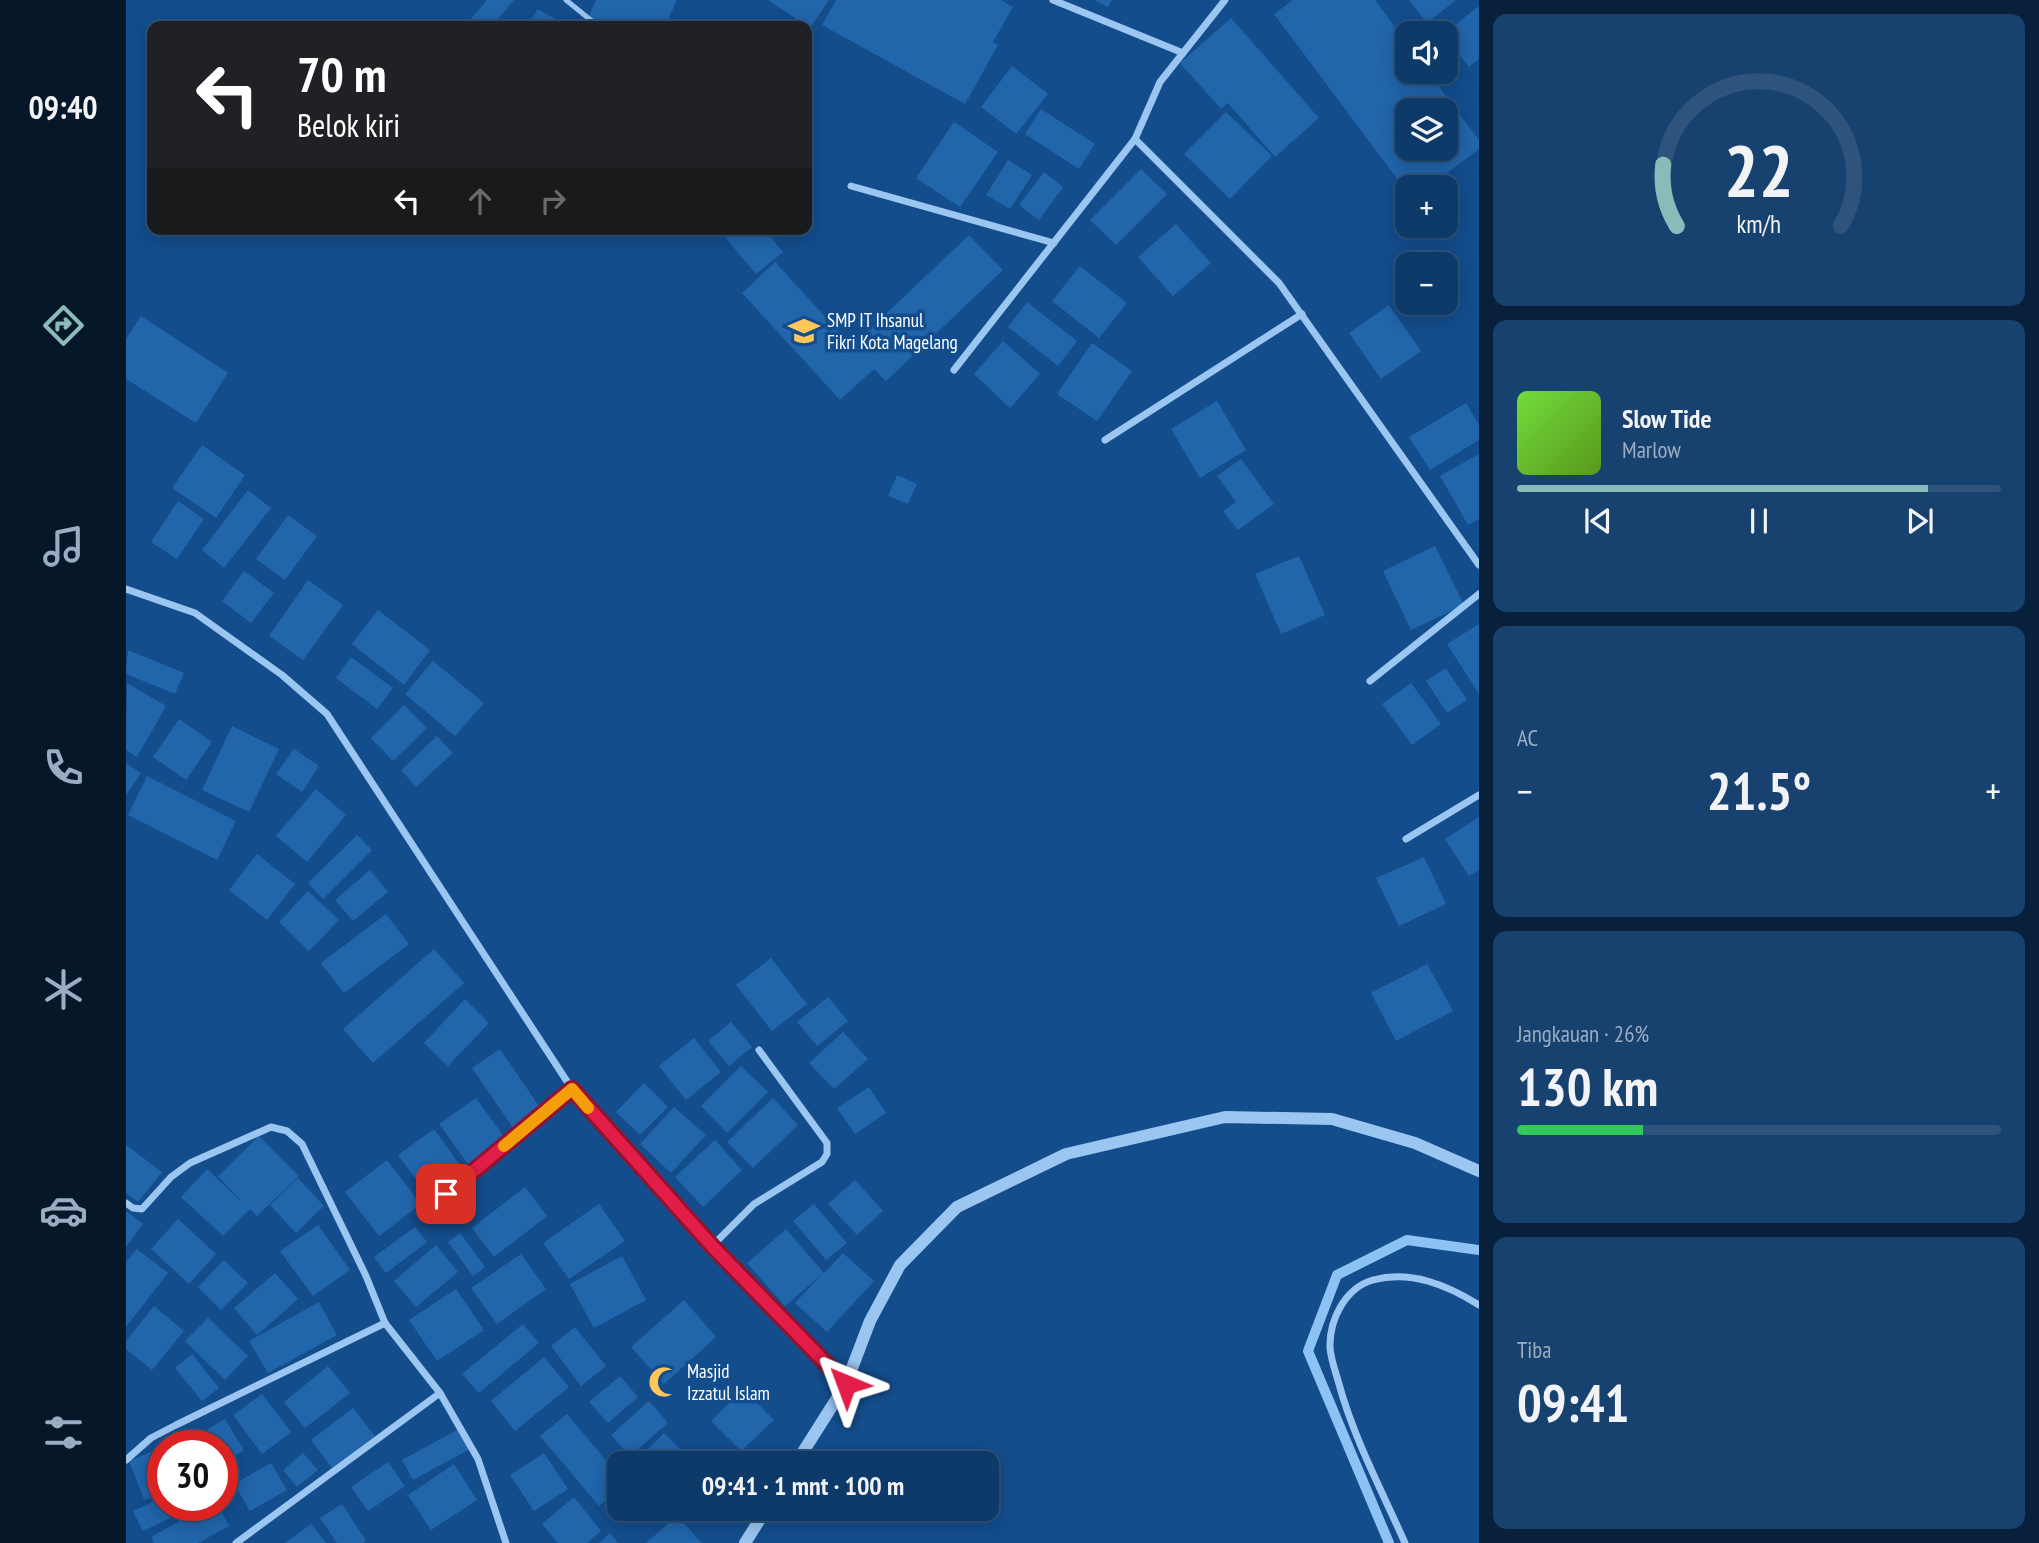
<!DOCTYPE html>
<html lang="id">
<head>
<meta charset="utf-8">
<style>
  :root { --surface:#0e3a69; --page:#17416f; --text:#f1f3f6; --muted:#9badc0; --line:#2e547d; --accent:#8bbbb9 }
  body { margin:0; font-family:"PT Sans Narrow",sans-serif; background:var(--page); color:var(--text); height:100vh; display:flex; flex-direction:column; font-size:26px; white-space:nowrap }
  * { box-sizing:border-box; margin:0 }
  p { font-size:23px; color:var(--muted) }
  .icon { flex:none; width:38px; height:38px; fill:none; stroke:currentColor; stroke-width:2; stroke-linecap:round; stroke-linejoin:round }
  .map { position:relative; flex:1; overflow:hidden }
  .side { display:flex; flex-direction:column; gap:14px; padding:14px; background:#08203a; width:560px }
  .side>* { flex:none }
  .guide { position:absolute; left:21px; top:21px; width:665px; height:214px; border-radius:14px; box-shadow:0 4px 18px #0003,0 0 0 2px var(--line); background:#202124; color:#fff; overflow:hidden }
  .buttons { position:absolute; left:1269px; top:21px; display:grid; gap:14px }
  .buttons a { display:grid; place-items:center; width:63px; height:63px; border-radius:14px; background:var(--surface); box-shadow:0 4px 18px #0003,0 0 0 2px var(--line); font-size:35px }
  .speed { position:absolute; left:21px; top:1430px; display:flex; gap:14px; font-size:35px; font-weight:700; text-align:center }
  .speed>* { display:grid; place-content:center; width:91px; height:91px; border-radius:50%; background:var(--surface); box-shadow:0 4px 18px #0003,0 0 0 2px var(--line); line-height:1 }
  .speed .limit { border:10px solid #d22; background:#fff; color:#111 }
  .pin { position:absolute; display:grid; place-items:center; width:60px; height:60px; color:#fff; margin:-30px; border-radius:14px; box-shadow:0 4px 10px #0006 }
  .me { position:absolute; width:77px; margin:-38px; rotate:316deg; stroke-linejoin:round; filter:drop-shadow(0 0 5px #0008) }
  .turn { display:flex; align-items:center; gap:24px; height:147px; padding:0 35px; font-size:32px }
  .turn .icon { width:91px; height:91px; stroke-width:2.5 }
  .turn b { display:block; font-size:49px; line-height:60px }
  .lanes { display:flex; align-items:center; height:66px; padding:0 35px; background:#0003; justify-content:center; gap:35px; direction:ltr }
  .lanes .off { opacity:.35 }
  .big { font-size:52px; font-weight:800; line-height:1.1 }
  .side .card { flex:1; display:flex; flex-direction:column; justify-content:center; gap:10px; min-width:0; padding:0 24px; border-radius:14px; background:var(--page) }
  .side .dial { align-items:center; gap:0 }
  .dial svg { height:182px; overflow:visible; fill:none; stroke:var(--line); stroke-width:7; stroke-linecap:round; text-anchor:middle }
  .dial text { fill:var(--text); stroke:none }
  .song { display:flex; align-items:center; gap:21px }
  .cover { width:84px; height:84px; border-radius:10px; background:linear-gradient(135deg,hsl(100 70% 55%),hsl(90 70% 35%)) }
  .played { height:7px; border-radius:4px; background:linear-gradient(90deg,var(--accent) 85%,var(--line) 85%) }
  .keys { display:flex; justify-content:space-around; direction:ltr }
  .heat { display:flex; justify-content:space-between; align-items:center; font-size:38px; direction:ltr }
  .charge { height:10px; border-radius:5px; background:linear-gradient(90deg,#34c759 26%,var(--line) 0) }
  .trip { position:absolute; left:481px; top:1451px; width:392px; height:70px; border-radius:14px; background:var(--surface); box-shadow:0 4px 18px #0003,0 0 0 2px var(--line); font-weight:800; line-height:70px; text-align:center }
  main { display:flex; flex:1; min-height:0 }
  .tab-bar { display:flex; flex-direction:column; width:126px; justify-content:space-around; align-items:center; background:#06172a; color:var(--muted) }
  .tab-bar .icon { width:49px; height:49px }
  .tab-bar .selected { color:var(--accent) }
  .tab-bar b { font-size:32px; color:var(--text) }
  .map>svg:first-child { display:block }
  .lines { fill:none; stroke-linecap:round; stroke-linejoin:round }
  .stream { stroke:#8dc2f4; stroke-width:10 }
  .building { fill:#2165ab; fill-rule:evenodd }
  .service { stroke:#9bc6f1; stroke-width:5 }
  .minor { stroke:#9bc6f1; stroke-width:7 }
  .tertiary { stroke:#9bc6f1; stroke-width:12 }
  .route-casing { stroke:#92132f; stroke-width:18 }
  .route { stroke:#e11d48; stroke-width:12 }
  .slow { stroke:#f59e0b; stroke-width:12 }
  .labels { text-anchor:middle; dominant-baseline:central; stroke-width:7; stroke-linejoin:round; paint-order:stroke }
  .poi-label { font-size:19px; fill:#fff; stroke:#134d8c; text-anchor:start }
</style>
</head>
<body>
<main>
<nav class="tab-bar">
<b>09:40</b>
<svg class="icon selected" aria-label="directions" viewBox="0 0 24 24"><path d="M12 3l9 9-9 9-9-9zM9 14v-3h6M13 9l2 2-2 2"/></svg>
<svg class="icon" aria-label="music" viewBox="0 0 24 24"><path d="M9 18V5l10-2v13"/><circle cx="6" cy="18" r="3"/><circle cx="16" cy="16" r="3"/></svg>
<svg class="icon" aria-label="phone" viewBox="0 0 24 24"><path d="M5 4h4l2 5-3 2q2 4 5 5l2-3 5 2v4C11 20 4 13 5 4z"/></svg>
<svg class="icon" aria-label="climate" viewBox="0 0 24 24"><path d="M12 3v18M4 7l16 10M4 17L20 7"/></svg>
<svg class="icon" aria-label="car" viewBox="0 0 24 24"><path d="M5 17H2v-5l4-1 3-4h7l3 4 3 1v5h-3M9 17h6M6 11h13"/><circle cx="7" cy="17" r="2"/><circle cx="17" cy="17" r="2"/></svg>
<svg class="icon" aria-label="filters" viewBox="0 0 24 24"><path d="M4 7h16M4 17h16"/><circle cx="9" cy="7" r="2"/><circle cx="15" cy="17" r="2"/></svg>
</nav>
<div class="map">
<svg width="1353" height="1543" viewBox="0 0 1353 1543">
  <rect width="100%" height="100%" fill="#134d8c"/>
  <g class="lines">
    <polyline class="stream" points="1263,1543 1182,1351 1211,1275 1281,1240 1353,1250"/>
  </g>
  <g class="building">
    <polygon points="361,0 388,0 366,26 349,26 343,21"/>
    <polygon points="470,0 551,0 539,26 480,26 462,18"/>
    <polygon points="642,0 703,0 684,28"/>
    <polygon points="710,0 875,0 887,7 867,42 872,45 839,104 696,25"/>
    <polygon points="968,0 986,0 982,7"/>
    <path d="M1167,0H1249L1281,43V72H1302L1353,140V149L1302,187H1281V192L1148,14ZM1281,110H1320V149H1281Z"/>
    <polygon points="1283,0 1330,0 1301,23"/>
    <polygon points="1353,6 1353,59 1343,67 1320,39 1320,32"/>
    <polygon points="412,9 441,26 401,26"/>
    <polygon points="1105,18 1193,118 1149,157 1102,103 1095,109 1054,63"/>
    <polygon points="886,66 922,94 890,134 855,107"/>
    <polygon points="915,109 969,144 953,169 899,134"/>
    <polygon points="1100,112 1146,156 1104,199 1058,154"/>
    <polygon points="828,122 872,152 834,207 790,178"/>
    <polygon points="882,160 906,175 884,209 860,195"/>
    <polygon points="1015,169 1041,194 990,245 964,220"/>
    <polygon points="918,172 937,187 913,220 893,205"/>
    <polygon points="1050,224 1085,263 1047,296 1012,257"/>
    <polygon points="592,229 638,229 657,252 630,274"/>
    <polygon points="843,235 877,270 760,381 748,369 714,400 616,293 649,262 726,346"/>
    <polygon points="954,266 1001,303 973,338 926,301"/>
    <polygon points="901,302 951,341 932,366 882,327"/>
    <polygon points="1263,305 1295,351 1255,379 1223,333"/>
    <polygon points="15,316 102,373 70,423 0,379 0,339"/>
    <polygon points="877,341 914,374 884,408 848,374"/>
    <polygon points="966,343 1006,371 971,421 931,394"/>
    <polygon points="1091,401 1120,450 1074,478 1045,429"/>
    <polygon points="1340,403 1353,425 1353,440 1304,470 1283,437"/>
    <polygon points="76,445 119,475 90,518 46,488"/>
    <polygon points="1353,454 1353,519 1342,525 1314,476"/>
    <polygon points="1115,459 1148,504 1112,530 1097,511 1110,502 1091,476"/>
    <polygon points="771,475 791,484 782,504 762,496"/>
    <polygon points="122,490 145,508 98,568 76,550"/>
    <polygon points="52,501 78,519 51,559 25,542"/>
    <polygon points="162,515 191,536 159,580 130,559"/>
    <polygon points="1309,546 1338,605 1285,630 1257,571"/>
    <polygon points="1173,556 1199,615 1155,634 1129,574"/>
    <polygon points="118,571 148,593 125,623 96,601"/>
    <polygon points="182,580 217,605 177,660 143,636"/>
    <polygon points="252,610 304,650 278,685 226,644"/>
    <polygon points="1353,624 1353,694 1321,644"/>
    <polygon points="2,650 58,673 49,694 0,674"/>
    <polygon points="225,657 267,688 251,709 210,678"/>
    <polygon points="307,661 358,703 329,736 279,694"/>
    <polygon points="1320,668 1341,700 1321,713 1300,681"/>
    <polygon points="1,683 40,706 11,757 0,750"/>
    <polygon points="1285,683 1315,724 1286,745 1256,704"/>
    <polygon points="278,705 301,728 267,761 245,738"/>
    <polygon points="53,719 86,742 60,780 27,757"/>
    <polygon points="106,726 153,749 123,812 76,790"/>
    <polygon points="311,736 327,753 290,787 275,770"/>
    <polygon points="168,749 193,766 176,792 150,774"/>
    <polygon points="0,763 15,773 0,795"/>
    <polygon points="21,776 110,821 91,860 2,815"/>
    <polygon points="190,789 220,815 181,862 150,836"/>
    <polygon points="1353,817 1353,870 1343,876 1319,839"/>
    <polygon points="231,835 246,850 197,899 182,883"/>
    <polygon points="131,854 169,884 141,920 103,890"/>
    <polygon points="1298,857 1320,904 1273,926 1250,878"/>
    <polygon points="244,870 262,892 227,921 209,900"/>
    <polygon points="182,891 213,920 183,951 153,922"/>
    <polygon points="260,914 283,944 218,993 195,963"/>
    <polygon points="308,949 338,983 247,1063 217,1029"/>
    <polygon points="645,958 681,1004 646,1031 610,985"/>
    <polygon points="1301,964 1327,1011 1270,1041 1245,993"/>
    <polygon points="702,997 722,1021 691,1046 671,1022"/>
    <polygon points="339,999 363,1023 322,1066 298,1043"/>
    <polygon points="605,1022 626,1047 603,1066 582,1041"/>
    <polygon points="717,1032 742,1059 708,1089 683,1063"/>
    <polygon points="568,1038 595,1072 560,1100 533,1066"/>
    <polygon points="374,1049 415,1109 387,1128 346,1068"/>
    <polygon points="615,1066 642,1092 601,1133 575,1106"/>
    <polygon points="518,1083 542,1107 514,1135 490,1112"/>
    <polygon points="743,1087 760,1113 729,1134 711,1108"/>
    <polygon points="350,1098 382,1142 345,1168 313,1124"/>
    <polygon points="647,1098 672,1125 627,1168 601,1142"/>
    <polygon points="548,1107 580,1135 545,1173 514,1144"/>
    <polygon points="308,1129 338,1171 303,1197 272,1155"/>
    <polygon points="133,1136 173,1176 131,1216 124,1209 97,1236 55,1197 81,1169 117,1203 92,1176"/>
    <polygon points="589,1140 616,1170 577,1207 549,1177"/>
    <polygon points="0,1145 36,1172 12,1202 0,1193"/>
    <polygon points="261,1160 295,1204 253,1236 219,1192"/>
    <polygon points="172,1178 198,1206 170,1233 144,1205"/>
    <polygon points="729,1180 757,1211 731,1235 702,1204"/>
    <polygon points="399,1187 421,1216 368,1257 346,1228"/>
    <polygon points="473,1204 499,1241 443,1279 417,1243"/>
    <polygon points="688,1204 721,1243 700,1260 667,1221"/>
    <polygon points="0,1211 17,1224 0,1247"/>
    <polygon points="52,1219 90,1254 63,1284 25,1249"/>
    <polygon points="192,1225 224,1270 187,1296 154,1251"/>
    <polygon points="289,1227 301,1242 260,1273 248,1257"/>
    <polygon points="660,1229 698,1273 717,1253 748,1281 701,1332 669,1303 695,1275 659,1306 621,1263"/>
    <polygon points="334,1233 359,1267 347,1276 322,1242"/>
    <polygon points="310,1245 332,1272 290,1307 268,1281"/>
    <polygon points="11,1249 42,1273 0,1327 0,1262"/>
    <polygon points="395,1254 420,1289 371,1324 345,1288"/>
    <polygon points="496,1256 520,1300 468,1328 444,1284"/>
    <polygon points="98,1260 122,1283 95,1310 72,1287"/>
    <polygon points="149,1273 172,1299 131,1335 108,1308"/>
    <polygon points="330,1289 358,1330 311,1361 283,1320"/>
    <polygon points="558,1300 590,1337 538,1384 505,1347"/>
    <polygon points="193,1302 211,1335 142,1373 123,1341"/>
    <polygon points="28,1306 58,1331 26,1370 0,1349 0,1341"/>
    <polygon points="82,1318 122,1356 99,1380 59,1341"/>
    <polygon points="397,1324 413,1343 353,1393 336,1374"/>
    <polygon points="449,1327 480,1366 455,1386 425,1346"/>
    <polygon points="66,1354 93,1388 76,1401 49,1368"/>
    <polygon points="418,1357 443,1387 389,1431 365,1401"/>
    <polygon points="202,1366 224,1393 179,1428 158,1402"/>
    <polygon points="494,1376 512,1397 482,1423 463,1402"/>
    <polygon points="617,1389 648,1420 615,1451 585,1421"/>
    <polygon points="136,1394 165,1432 136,1454 107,1415"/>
    <polygon points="523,1401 542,1423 504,1456 485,1435"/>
    <polygon points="227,1408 249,1436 206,1468 185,1440"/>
    <polygon points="441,1414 494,1477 494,1488 473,1506 414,1436"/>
    <polygon points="99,1419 118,1450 96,1464 96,1446 79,1446 72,1435"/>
    <polygon points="333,1429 344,1449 287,1480 276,1460"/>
    <polygon points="538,1433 568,1463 516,1463 512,1459"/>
    <polygon points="62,1437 66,1446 42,1446 42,1445"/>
    <polygon points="37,1447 37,1493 18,1500 3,1461"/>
    <polygon points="177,1453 192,1470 171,1487 157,1470"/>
    <polygon points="418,1453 442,1489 408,1511 384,1475"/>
    <polygon points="262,1462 279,1486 242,1511 225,1487"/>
    <polygon points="145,1463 161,1490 124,1511 108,1484"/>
    <polygon points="328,1464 351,1500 305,1530 282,1495"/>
    <polygon points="37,1497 37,1505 71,1505 17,1531 7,1511"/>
    <polygon points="448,1497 475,1531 461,1543 432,1543 416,1524"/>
    <polygon points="216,1504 240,1541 237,1543 211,1543 194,1518"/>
    <polygon points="83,1505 92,1505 103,1526 72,1543 28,1543 25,1537"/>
    <polygon points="551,1516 576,1543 520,1543"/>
    <polygon points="185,1524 200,1543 159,1543"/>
    <polygon points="484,1533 492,1543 473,1543"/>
  </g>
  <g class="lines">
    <polyline class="service" points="440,0 472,26"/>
    <g class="minor">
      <polyline points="927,0 1057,53"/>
      <polyline points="1009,139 1153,283 1353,565"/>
      <polyline points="725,186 928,243"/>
      <polyline points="828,370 1009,139 1034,82 1099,0"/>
      <polyline points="979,440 1176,314"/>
      <polyline points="0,589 69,613 156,675 201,714 446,1089 586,1246 720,1384"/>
      <polyline points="1244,681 1353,594"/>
      <polyline points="1280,839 1353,795"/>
      <polyline points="0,1203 7,1208 16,1209 45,1177 64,1163 145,1127 161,1131 176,1144 240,1276 259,1323 314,1393 352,1459 380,1543"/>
      <polyline points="299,1212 446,1089"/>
      <polyline points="586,1246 628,1204 696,1162 701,1154 701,1143 633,1050"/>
      <polyline points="0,1460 25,1438 50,1425 259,1323"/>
      <polyline points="110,1543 314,1393"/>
      <path d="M1279,1543C1256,1491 1228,1439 1213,1384C1210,1373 1205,1360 1204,1348C1203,1320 1219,1288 1247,1280C1285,1270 1321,1285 1353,1305"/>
    </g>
    <g class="tertiary">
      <polyline points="670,1463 720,1384 744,1321 774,1265 831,1207 940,1154 1099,1117 1206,1119 1289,1143 1353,1171"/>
      <polyline points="619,1543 641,1508"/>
    </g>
  </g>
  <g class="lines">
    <defs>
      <polyline id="route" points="320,1194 446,1089 586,1246 720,1384"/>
    </defs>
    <use href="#route" class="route-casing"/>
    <use href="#route" class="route"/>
    <polyline class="slow" points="378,1146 446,1089 462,1108"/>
  </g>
  <defs>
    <symbol id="school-bare" viewBox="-9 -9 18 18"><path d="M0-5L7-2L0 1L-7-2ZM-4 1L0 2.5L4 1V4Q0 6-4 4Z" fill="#ffc75a" stroke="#134d8c" stroke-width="2.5" paint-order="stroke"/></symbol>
    <symbol id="mosque-bare" viewBox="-9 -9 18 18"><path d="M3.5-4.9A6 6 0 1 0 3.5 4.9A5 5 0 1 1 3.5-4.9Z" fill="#ffc75a" stroke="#134d8c" stroke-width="2.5" paint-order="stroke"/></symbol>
  </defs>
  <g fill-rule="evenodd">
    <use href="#school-bare" x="656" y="309" width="44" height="44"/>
    <use href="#mosque-bare" x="516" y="1360" width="44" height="44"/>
  </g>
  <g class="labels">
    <g class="poi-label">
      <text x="701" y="320">SMP IT Ihsanul<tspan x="701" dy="22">Fikri Kota Magelang</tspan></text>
      <text x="561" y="1371">Masjid<tspan x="561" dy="22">Izzatul Islam</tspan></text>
    </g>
  </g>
</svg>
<div class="buttons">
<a><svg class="icon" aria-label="sound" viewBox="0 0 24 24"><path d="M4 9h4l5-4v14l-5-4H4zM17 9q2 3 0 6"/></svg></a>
<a><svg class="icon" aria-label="layers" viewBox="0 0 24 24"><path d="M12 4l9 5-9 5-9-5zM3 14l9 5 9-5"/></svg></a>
<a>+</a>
<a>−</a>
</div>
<div class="speed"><div class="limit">30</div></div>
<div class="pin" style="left:320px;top:1194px;background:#d93025"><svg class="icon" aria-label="arrive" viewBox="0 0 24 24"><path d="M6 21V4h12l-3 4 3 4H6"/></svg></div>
<svg class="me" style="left:720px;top:1384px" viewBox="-20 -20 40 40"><path d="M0-17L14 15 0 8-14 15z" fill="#e11d48" stroke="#fff" stroke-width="4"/></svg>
<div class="trip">09:41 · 1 mnt · 100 m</div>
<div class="guide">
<div class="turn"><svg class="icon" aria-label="left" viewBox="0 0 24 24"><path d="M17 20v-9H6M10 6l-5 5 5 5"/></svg><div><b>70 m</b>Belok kiri</div></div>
<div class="lanes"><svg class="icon" aria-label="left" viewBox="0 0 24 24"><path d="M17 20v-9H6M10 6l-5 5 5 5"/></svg><svg class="icon off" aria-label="ahead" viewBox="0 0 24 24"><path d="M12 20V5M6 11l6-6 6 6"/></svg><svg class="icon off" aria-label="right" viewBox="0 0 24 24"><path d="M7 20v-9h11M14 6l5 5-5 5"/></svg></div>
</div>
</div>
<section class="side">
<div class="card dial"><svg viewBox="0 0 100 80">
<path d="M14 69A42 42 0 1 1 86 69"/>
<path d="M14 69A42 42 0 0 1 8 42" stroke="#8bbbb9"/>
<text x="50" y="56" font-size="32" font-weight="700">22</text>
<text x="50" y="72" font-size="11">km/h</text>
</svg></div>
<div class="card">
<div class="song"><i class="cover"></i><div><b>Slow Tide</b><p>Marlow</p></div></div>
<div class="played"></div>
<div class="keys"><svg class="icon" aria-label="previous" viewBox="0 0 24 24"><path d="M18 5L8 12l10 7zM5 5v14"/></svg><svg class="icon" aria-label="pause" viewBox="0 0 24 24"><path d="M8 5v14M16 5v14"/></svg><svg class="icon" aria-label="next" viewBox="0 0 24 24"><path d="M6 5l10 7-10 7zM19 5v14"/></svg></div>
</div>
<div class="card"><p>AC</p>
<div class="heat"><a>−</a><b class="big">21.5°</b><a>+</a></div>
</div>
<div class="card"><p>Jangkauan · 26%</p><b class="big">130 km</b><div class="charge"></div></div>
<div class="card"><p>Tiba</p><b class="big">09:41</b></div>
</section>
</main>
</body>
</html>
